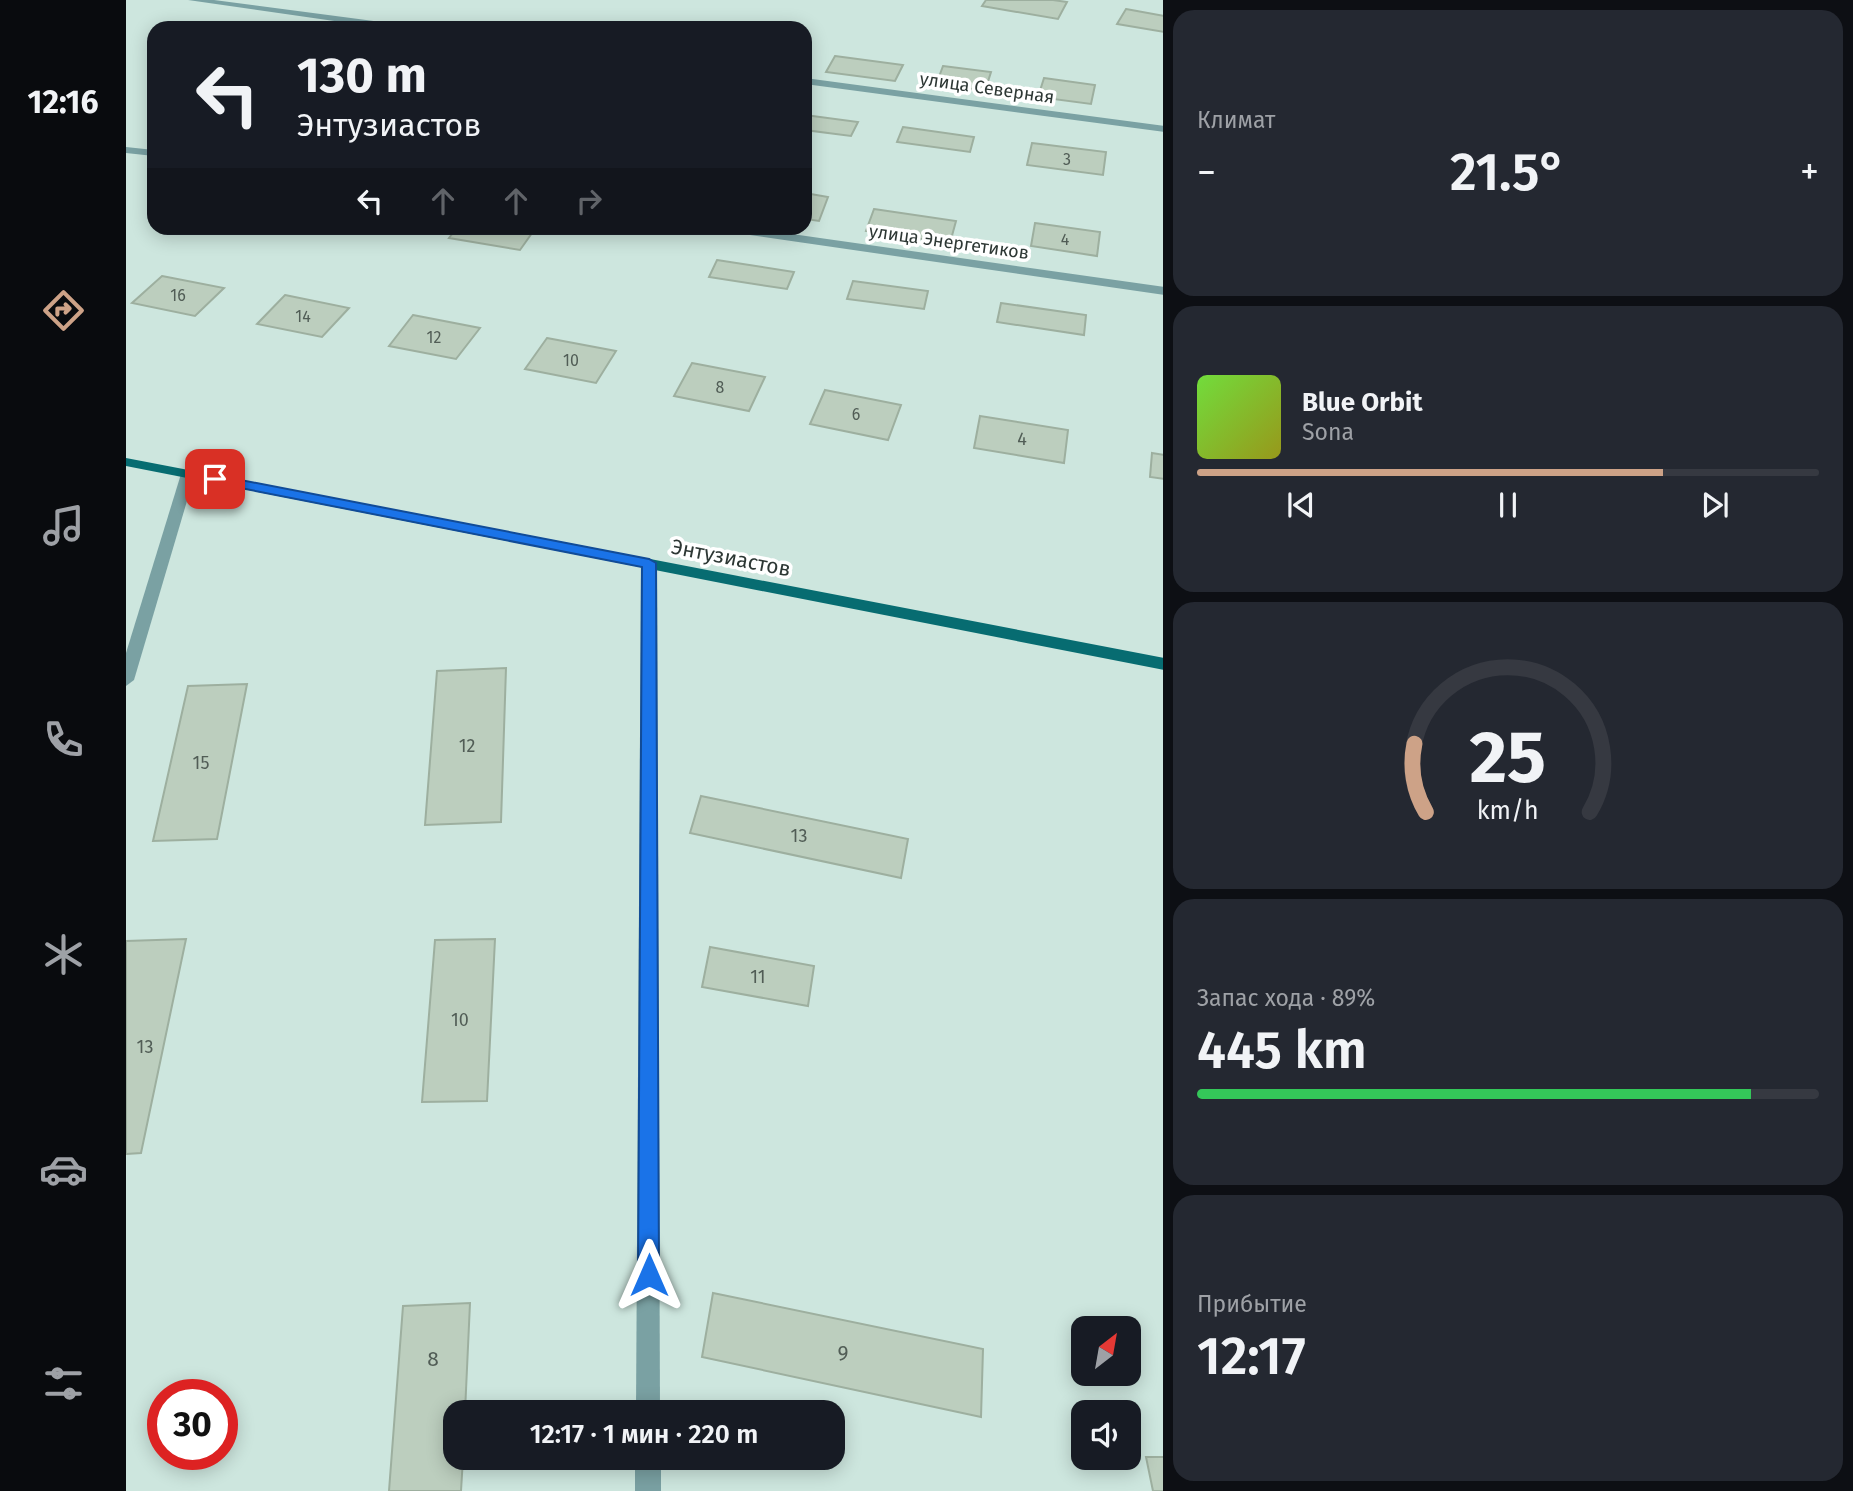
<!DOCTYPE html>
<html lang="ru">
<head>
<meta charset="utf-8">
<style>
  :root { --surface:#171b24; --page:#242831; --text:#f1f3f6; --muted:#9ea1a6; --line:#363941; --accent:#cda287 }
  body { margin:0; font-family:"Fira Sans",sans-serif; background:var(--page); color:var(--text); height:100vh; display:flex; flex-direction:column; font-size:26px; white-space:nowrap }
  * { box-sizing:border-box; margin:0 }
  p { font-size:23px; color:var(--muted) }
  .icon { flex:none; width:38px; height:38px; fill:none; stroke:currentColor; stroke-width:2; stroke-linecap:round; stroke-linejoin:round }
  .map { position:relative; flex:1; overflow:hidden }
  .sheet { display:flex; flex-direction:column; gap:10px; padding:10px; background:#0d0f14; width:690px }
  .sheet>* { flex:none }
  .guide { position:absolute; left:21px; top:21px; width:665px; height:214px; border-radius:21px; box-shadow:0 4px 18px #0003; background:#171b24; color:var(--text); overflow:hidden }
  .needle { width:46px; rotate:31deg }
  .buttons { position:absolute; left:945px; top:1316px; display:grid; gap:14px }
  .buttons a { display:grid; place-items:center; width:70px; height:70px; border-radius:14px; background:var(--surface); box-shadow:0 4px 18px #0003; font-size:35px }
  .speed { position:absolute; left:21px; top:1379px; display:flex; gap:14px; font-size:35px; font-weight:700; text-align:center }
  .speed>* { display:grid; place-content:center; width:91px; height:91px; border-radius:50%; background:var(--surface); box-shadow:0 4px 18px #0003; line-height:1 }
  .speed .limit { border:10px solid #d22; background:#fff; color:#111 }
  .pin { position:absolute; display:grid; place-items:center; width:60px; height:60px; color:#fff; margin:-30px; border-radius:14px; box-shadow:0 4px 10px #0006 }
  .me { position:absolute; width:77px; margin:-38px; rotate:0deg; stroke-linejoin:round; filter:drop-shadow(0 0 5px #0008) }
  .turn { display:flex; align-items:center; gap:24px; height:147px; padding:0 35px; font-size:32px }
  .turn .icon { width:91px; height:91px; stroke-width:2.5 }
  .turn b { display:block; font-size:49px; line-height:60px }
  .lanes { display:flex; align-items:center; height:66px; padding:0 35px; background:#0003; justify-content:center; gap:35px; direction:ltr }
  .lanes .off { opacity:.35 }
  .big { font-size:52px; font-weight:600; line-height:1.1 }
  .sheet .widget { flex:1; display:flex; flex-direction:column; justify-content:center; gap:10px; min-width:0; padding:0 24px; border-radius:21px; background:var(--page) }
  .sheet .dial { align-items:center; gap:0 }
  .dial svg { height:182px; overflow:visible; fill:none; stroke:var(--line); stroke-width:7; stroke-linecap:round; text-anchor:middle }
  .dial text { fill:var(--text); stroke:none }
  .song { display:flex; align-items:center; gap:21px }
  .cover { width:84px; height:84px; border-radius:10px; background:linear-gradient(135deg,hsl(100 70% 55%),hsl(60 70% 35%)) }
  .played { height:7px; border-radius:4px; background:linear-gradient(90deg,var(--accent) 75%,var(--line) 75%) }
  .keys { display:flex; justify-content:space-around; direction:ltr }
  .heat { display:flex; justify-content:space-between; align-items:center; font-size:38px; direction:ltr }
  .charge { height:10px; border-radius:5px; background:linear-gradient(90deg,#34c759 89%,var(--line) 0) }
  .trip { position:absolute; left:317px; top:1400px; width:402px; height:70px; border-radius:21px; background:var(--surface); box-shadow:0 4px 18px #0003; font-weight:600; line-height:70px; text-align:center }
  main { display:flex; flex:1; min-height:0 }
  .menu { display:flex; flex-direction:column; width:126px; justify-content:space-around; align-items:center; background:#090b0e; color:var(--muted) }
  .menu .icon { width:49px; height:49px }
  .menu .selected { color:var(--accent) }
  .menu b { font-size:32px; color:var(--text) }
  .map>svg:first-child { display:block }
  .building { fill:#bccebe; stroke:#9daf9f; stroke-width:2 }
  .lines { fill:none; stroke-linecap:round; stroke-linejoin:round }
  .minor { fill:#7aa1a3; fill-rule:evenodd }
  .tertiary { fill:#7aa1a3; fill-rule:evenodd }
  .primary { fill:#076c71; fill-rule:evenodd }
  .route { fill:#1a73e8; stroke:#114b97; stroke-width:2 }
  .labels { text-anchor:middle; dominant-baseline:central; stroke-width:7; stroke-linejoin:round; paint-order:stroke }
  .far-number-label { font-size:16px; fill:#515d56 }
  .far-street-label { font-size:18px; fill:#2d3734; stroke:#fff }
  .number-label { font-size:18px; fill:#515d56 }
  .street-label { font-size:21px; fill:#2d3734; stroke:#fff }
  .near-number-label { font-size:21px; fill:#515d56 }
</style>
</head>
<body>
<main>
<nav class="menu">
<b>12:16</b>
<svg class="icon selected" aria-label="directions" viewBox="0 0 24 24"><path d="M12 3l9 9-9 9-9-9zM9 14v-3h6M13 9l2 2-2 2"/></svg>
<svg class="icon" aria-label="music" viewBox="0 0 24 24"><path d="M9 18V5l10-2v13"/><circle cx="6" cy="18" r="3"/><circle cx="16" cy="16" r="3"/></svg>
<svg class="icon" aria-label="phone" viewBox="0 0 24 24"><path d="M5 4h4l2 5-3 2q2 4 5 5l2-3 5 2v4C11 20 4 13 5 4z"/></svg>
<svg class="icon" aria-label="climate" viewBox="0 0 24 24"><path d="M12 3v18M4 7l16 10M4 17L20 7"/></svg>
<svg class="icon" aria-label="car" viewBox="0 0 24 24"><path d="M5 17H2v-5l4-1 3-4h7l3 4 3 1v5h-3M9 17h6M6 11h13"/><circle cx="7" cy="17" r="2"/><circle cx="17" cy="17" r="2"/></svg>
<svg class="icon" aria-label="filters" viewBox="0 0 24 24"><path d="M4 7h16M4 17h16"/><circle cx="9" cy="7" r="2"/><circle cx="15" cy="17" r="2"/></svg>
</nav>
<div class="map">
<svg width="1038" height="1491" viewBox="0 0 1038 1491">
  <rect width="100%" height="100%" fill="#cde6de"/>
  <g class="building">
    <polygon points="860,0 927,0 941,2 932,19 856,6"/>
    <polygon points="1000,9 1038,16 1038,32 991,24"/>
    <polygon points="709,56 777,65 769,81 700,72"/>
    <polygon points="817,66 865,72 859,91 810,85"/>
    <polygon points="918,78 969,85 965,104 912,97"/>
    <polygon points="679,115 732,122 725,136 679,130"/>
    <polygon points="777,127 848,137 844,152 771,142"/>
    <polygon points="906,143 980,152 977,175 901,165"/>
    <polygon points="679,193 702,197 693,221 679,219"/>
    <polygon points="748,209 830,221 824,243 740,231"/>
    <polygon points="909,223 974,232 971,256 905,246"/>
    <polygon points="331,228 372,228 406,233 394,250 323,238"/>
    <polygon points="591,260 668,272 661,289 583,277"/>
    <polygon points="36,276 98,288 69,316 6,303"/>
    <polygon points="727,281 802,291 798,309 721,299"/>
    <polygon points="159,295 223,308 196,337 131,324"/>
    <polygon points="875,303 960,315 958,335 871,322"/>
    <polygon points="287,315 354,328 330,359 263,346"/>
    <polygon points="421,338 490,351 470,383 399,369"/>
    <polygon points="566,363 639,377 623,411 548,396"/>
    <polygon points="699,390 775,405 762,440 684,424"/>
    <polygon points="854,416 942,430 938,463 848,448"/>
    <polygon points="1026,453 1038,455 1038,479 1024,477"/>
    <polygon points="380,668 375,822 299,825 311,671"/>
    <polygon points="121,684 91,839 27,841 62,686"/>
    <polygon points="575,796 782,839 775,878 564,833"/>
    <polygon points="60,939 15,1153 0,1154 0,941"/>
    <polygon points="369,939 361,1101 296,1102 309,940"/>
    <polygon points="584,947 688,966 682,1006 576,987"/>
    <polygon points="587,1293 857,1349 855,1417 576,1357"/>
    <polygon points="344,1303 339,1412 329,1412 329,1458 337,1458 335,1491 263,1491 277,1306"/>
    <polygon points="1020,1457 1038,1457 1038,1491 1027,1491"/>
  </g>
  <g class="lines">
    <g class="minor">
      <polygon points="62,0 88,0 278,25 283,28 257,28"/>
      <polygon points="679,78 1038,126 1038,132 679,84"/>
      <polygon points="0,147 28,150 28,156 0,153"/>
      <polygon points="597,228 624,228 1038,287 1038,295 603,232"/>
      <polygon points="523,558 531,563 534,1412 510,1412 515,563"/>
      <rect x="509" y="1458" width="26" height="33"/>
    </g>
    <polygon class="tertiary" points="62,469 69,474 8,680 0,686 0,653 55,474"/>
    <polygon class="primary" points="0,458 1038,658 1038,670 0,466"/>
  </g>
  <polygon class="route" points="89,475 523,559 530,563 533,1275 530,1283 523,1286 515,1283 512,1275 516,567 84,482 82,479"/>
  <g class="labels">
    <g class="far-number-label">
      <text x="941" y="159">3</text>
      <text x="939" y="239">4</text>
      <text x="52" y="295">16</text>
      <text x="177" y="316">14</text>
      <text x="308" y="337">12</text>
      <text x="445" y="360">10</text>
      <text x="594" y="387">8</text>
      <text x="730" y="414">6</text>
    </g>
    <g class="far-street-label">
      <text transform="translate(861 88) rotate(8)">улица Северная</text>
      <text transform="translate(823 242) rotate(8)">улица Энергетиков</text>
    </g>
    <g class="number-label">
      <text x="896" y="439">4</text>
      <text x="341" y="746">12</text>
      <text x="75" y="763">15</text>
      <text x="673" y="836">13</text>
      <text x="632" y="977">11</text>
      <text x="334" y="1020">10</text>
      <text x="19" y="1047">13</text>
    </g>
    <g class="street-label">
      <text transform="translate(605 558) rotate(11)">Энтузиастов</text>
    </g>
    <g class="near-number-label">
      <text x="717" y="1353">9</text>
      <text x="307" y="1359">8</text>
    </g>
  </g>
</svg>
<div class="buttons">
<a><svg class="needle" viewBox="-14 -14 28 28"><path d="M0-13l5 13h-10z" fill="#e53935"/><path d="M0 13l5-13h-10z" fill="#9ea1a6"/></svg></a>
<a><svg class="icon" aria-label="sound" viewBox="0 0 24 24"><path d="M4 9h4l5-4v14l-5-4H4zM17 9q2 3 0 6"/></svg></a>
</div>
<div class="speed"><div class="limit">30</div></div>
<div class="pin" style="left:89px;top:479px;background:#d93025"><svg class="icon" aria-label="arrive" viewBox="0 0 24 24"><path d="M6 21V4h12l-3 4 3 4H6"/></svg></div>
<svg class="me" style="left:523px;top:1275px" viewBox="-20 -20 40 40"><path d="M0-17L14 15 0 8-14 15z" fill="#1a73e8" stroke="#fff" stroke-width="4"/></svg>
<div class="trip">12:17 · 1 мин · 220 m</div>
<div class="guide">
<div class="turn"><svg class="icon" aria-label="left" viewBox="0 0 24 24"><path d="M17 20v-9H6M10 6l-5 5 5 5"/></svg><div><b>130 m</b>Энтузиастов</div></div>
<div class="lanes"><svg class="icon" aria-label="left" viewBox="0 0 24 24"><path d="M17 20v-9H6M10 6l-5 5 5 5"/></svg><svg class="icon off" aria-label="ahead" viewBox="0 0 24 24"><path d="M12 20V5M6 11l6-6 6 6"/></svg><svg class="icon off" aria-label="ahead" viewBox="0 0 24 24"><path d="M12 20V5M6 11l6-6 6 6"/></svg><svg class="icon off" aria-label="right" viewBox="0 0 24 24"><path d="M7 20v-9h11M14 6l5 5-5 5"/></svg></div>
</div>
</div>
<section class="sheet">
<div class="widget"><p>Климат</p>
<div class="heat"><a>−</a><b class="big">21.5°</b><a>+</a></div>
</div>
<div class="widget">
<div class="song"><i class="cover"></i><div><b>Blue Orbit</b><p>Sona</p></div></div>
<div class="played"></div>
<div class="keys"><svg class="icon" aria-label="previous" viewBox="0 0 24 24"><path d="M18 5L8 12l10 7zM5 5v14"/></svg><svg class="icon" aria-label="pause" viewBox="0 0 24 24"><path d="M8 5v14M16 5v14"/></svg><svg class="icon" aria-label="next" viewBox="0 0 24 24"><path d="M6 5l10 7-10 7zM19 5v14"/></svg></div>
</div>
<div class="widget dial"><svg viewBox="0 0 100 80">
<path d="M14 69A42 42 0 1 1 86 69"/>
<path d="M14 69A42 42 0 0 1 9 39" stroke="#cda287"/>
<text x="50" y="56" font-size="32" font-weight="700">25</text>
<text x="50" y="72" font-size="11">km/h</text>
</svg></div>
<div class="widget"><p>Запас хода · 89%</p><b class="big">445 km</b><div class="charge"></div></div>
<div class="widget"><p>Прибытие</p><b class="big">12:17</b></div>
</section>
</main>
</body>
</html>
